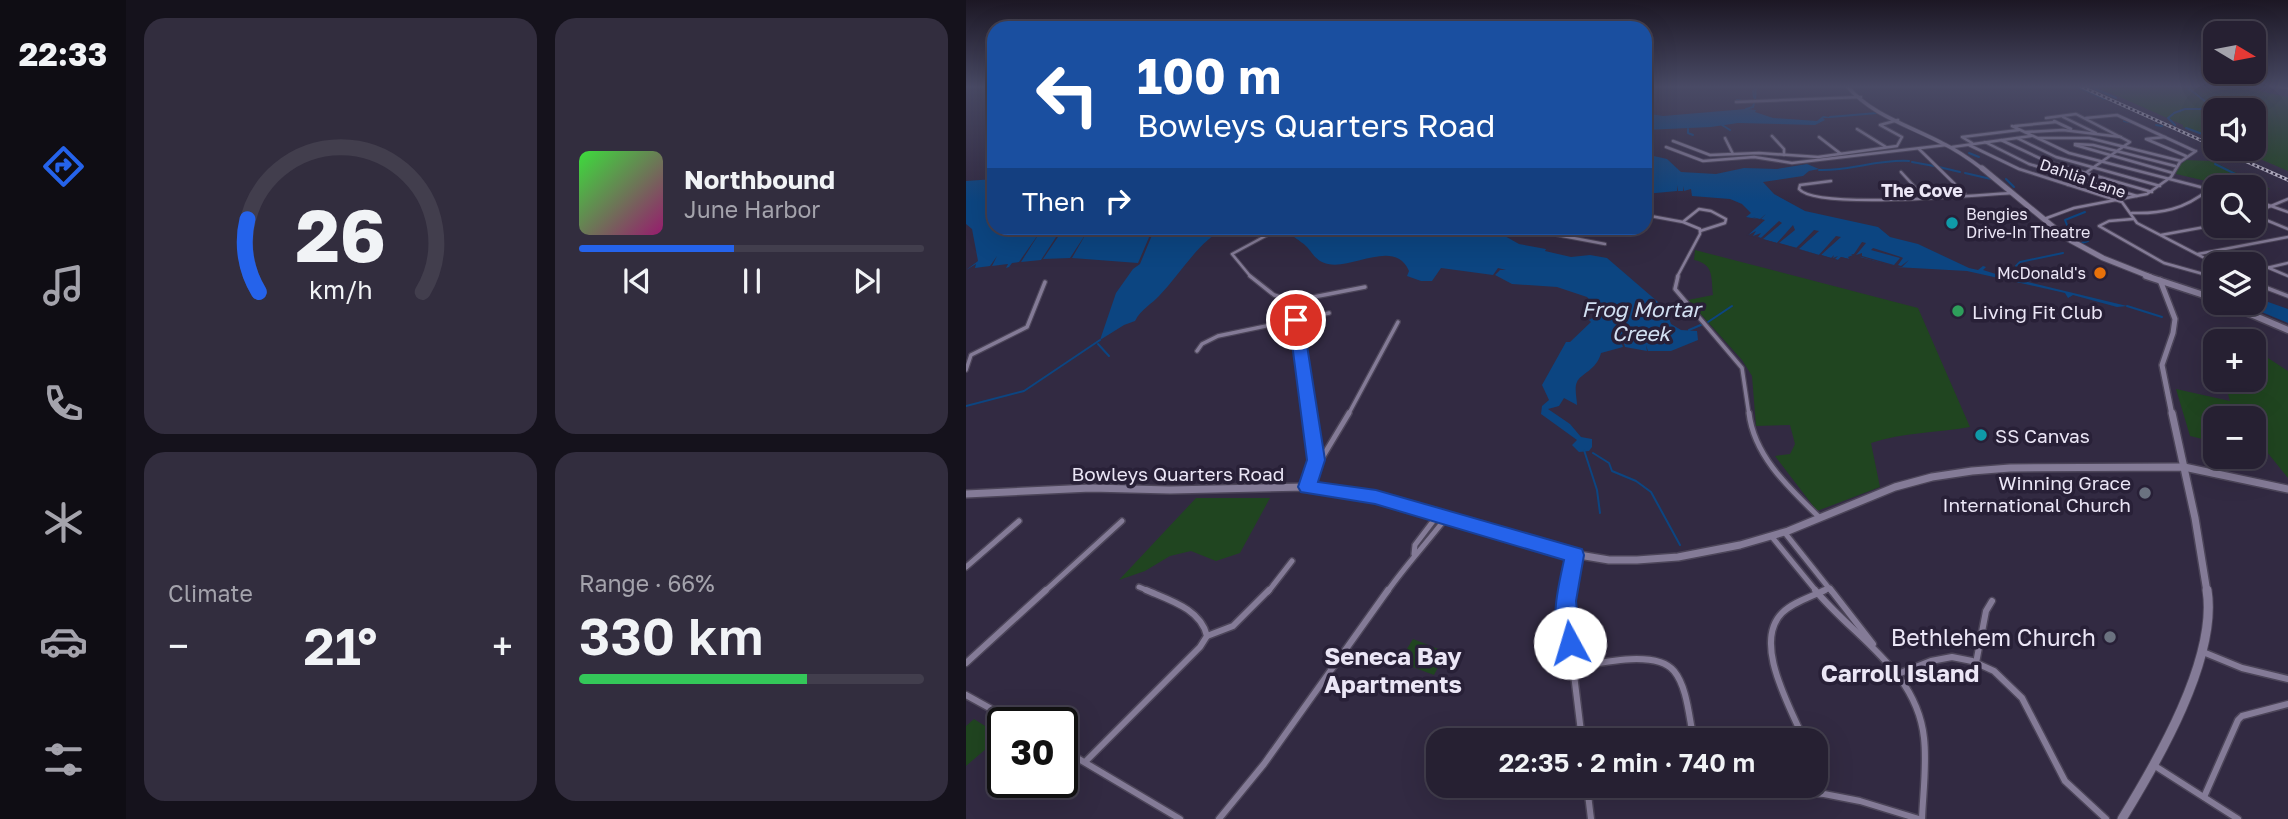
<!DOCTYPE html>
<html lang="en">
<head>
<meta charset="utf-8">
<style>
  :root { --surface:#262032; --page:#322d3e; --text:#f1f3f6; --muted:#a4a3ac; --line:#423e4d; --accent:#2563eb }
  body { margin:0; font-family:"Golos Text",sans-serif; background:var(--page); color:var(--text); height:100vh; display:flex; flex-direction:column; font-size:26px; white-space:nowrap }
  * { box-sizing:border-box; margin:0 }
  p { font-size:23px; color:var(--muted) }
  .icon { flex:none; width:38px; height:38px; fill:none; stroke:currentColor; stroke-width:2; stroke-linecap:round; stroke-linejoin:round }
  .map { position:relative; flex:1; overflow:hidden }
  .drawer { display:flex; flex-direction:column; gap:18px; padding:18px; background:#15121c; width:840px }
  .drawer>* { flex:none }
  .guide { position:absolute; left:21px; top:21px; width:665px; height:214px; border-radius:21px; box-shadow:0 7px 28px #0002,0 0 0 2px var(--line); background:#1a4fa0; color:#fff; overflow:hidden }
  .needle { width:46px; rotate:100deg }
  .fabs { position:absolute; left:1237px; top:21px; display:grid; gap:14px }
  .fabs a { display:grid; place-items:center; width:63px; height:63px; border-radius:14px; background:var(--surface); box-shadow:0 7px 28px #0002,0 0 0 2px var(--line); font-size:35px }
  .speed { position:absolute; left:21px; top:707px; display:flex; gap:14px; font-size:35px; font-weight:700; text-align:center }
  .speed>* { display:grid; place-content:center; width:91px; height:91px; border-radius:50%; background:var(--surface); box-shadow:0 7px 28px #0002,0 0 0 2px var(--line); line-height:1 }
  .speed .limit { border:4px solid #111; border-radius:10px; background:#fff; color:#111 }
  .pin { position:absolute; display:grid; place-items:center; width:60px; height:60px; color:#fff; margin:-30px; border:4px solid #fff; border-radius:50%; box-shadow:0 2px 7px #0007 }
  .me { position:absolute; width:77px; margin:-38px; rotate:354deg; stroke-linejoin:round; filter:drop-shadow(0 0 5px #0008) }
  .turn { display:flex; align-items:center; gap:24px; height:147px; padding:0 35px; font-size:32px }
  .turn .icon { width:91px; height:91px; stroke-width:2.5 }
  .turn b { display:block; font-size:49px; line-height:60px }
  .then { display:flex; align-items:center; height:66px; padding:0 35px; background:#0003; gap:14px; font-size:26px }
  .big { font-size:52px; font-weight:600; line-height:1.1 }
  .drawer .widget { flex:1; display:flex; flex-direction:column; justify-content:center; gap:10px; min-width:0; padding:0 24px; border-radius:21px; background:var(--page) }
  .drawer .dial { align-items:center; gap:0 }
  .dial svg { height:182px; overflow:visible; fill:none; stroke:var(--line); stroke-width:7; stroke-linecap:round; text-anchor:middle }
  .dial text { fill:var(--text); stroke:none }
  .song { display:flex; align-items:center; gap:21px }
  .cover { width:84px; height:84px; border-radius:10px; background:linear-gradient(135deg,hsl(120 70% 55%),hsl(320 70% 35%)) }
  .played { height:7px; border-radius:4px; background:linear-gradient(90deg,var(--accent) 45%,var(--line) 45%) }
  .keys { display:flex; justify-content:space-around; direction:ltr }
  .heat { display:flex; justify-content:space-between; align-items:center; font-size:38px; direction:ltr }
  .charge { height:10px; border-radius:5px; background:linear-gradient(90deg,#34c759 66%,var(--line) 0) }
  .drawer .tiles { flex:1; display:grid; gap:18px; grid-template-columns:repeat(2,1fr) }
  .trip { position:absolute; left:460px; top:728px; width:402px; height:70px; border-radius:21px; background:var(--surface); box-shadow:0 7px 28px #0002,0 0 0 2px var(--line); font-weight:600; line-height:70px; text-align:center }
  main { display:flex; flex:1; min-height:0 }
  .tabs { display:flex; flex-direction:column; width:126px; justify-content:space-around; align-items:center; background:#0f0d14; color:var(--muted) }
  .tabs .icon { width:49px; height:49px }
  .tabs .on { color:var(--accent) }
  .tabs b { font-size:32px; color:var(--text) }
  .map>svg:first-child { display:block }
  .green { fill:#204520 }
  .water { fill:#0c4581 }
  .pier { fill:#322a42 }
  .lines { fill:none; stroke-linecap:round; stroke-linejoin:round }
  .stream { stroke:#0c4581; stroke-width:2 }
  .minor-far3-casing { stroke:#4c4559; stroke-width:4.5 }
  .minor-far2-casing { stroke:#4c4559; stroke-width:6 }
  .minor-far1-casing { stroke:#4c4559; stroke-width:8 }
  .minor-casing { stroke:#4c4559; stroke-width:9 }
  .tertiary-far2-casing { stroke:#4c4559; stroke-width:8 }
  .tertiary-far1-casing { stroke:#4c4559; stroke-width:10 }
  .tertiary-casing { stroke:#4c4559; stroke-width:11 }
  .secondary-far2-casing { stroke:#4c4559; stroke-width:5 }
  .secondary-far1-casing { stroke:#4c4559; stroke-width:7 }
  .secondary-casing { stroke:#4c4559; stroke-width:9 }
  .primary-casing { stroke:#4c4559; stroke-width:6 }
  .minor-far3 { stroke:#847b97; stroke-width:2.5 }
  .minor-far2 { stroke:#847b97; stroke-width:3.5 }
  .minor-far1 { stroke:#847b97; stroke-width:5 }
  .minor { stroke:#847b97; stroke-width:6 }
  .tertiary-far2 { stroke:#847b97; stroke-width:5 }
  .tertiary-far1 { stroke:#847b97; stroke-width:7 }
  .tertiary { stroke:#847b97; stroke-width:9 }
  .secondary-far2 { stroke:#847b97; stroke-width:3.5 }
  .secondary-far1 { stroke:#847b97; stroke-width:5 }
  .secondary { stroke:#847b97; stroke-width:6 }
  .primary { stroke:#bc7f88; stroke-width:4.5 }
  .rail-casing { stroke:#d2ccdd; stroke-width:3.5 }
  .rail { stroke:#282037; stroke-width:2; stroke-dasharray:2.5; stroke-linecap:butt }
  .route { fill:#2563eb; stroke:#184099; stroke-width:2 }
  .culture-dot { fill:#0f9aa8; stroke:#282037; stroke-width:2.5 }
  .food-dot { fill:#e8710a; stroke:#282037; stroke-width:2.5 }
  .leisure-dot { fill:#2e9e5b; stroke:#282037; stroke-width:2.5 }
  .worship-dot { fill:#6b7280; stroke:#282037; stroke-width:2.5 }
  .labels { text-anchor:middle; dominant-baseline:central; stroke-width:7; stroke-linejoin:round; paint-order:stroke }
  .far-street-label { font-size:16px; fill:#ebe6f6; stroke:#282037 }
  .far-poi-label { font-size:16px; fill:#ebe6f6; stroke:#282037; text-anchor:start }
  .far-neighbourhood-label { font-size:18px; font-weight:bold; fill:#ebe6f6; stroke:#282037 }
  .poi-label { font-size:19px; fill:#ebe6f6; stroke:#282037; text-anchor:start }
  .street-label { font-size:19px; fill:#ebe6f6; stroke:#282037 }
  .water-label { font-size:21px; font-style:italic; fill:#d2e0f2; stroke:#282037 }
  .near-poi-label { font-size:23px; fill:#ebe6f6; stroke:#282037; text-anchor:end }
  .near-neighbourhood-label { font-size:24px; font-weight:bold; fill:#ebe6f6; stroke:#282037 }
</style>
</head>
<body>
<main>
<nav class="tabs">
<b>22:33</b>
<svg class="icon on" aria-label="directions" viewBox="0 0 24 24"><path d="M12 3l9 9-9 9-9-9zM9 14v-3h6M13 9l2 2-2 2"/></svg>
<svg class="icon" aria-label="music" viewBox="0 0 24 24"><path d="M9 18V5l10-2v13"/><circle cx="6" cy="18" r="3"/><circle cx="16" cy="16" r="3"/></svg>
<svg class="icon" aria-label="phone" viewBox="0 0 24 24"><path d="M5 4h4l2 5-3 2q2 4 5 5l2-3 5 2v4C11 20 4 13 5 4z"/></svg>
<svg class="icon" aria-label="climate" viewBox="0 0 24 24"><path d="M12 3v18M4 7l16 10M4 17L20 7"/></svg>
<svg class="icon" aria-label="car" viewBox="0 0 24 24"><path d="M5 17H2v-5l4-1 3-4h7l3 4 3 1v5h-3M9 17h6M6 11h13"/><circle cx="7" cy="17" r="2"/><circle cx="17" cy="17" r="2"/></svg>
<svg class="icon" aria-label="filters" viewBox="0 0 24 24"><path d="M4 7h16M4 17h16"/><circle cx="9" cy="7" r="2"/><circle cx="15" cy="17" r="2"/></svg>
</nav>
<section class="drawer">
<div class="tiles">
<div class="widget dial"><svg viewBox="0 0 100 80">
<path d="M14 69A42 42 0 1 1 86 69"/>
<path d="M14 69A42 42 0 0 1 9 37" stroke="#2563eb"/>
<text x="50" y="56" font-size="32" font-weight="700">26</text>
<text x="50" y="72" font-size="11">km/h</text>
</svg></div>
<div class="widget">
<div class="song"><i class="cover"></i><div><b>Northbound</b><p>June Harbor</p></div></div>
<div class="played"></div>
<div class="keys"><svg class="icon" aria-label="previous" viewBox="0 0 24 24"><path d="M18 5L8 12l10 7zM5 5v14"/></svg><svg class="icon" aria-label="pause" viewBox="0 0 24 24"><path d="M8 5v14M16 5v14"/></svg><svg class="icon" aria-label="next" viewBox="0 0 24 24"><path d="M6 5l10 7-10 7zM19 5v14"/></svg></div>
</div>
<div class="widget"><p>Climate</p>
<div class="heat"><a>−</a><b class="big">21°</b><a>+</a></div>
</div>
<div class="widget"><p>Range · 66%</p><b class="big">330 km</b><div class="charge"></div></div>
</div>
</section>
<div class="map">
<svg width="1322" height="819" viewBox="0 0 1322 819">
  <rect width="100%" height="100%" fill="#322a42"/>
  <g class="green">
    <polygon points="1129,86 1270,86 1322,97 1322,171 1271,149 1288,149 1288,110 1250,110 1249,139 1217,127 1217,125"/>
    <polygon points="1220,160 1246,161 1304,189 1288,191 1288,187 1266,187 1210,174 1212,166"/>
    <path d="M729,250L952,308L1004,427C971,433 937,432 905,443L914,487L851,511L809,456L824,454L829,444L824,425L790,426L786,376L776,360L722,300L747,295C745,277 748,264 728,260Z"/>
    <polygon points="1288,345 1302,351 1302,358 1322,371 1322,478 1301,452 1288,450 1288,418 1250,418 1249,442 1224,436 1210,389 1264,401 1258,380 1288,380"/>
    <polygon points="230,498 304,498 274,553 250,561 225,551 204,556 179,571 153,580"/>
    <polygon points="447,639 480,652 468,675 433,662"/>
    <polygon points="8,719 35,736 0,766 0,726"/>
  </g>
  <g class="water">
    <polygon points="780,109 790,110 789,112 807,118 851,121 857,116 863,117 865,118 857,118 859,120 849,125 772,123 745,127 679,130 679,113 697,116"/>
    <polygon points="679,154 701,159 715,172 750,174 778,168 811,169 841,164 853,169 843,171 837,176 797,182 808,194 839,211 912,227 924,237 952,244 1003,268 1012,270 1017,266 1020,267 1017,270 1033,275 1161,306 1151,307 1107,295 1102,298 1099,293 1001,271 929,267 936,259 928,266 894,257 896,255 889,255 899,243 883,259 875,257 872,260 855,255 871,237 853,255 832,249 849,230 830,248 812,243 829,226 811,243 796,239 814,223 795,238 782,235 798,220 780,217 785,213 776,204 764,199 726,196 725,189 718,191 717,186 717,191 712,191 711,185 711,191 679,194"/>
    <polygon points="28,179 28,228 96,228 75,260 55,262 76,229 53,262 46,263 43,267 40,268 42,264 26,266 31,256 24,266 9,268 10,264 0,270 12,261 6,229 0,224 0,181"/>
    <polygon points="98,228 187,228 172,263 106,258 121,232 104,258 77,259"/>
    <path d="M189,228H259C232,242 215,273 193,296C187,303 175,309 169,321L158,325L134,340L150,293L167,269L174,264Z"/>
    <path d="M315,228H472L493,233L513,229L530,231L553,244L580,249L579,251L605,257L624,255L641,258L699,308L705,324L715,330L731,331L732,340L705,351H682L680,345L681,351L659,347L656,337H653L657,347L635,353C631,370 614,374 611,382C608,388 611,399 611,405L598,398L593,406L582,409L604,424L615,437L626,439V447L623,451L613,452L606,445L611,440L575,414L576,406L583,400L576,385L600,342H604L625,322L623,320L635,313L621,297L591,287L546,284L529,275L534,270H540L532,268L527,275L475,268L466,281H455L441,276L443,271C429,238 386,270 362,264C350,261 348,255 341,247C338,243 320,232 315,228Z"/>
    <polygon points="1288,297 1322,309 1322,323 1274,303 1288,303"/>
  </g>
  <polygon class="pier" points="800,214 795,219 799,220 782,235 790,231 787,236 795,233 792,237 795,238 813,221 816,223 797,239 811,243 827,225 829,230 813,243 831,248 848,230 853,231 833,249 853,255 870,236 875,237 855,255 865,258 868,255 867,258 872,256 869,259 872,260 875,257 883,259 882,257 887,255 885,254 888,254 896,242 900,243 890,255 896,253 896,256 928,265 934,258 905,250 907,248 935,257 937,258 932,265 935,266 943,260 936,267 929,267 889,255 884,260 876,258 874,261 780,235 796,221 786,217 794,219 800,214 803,214"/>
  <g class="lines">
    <g class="stream">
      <polyline points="1109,86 1139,99"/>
      <polyline points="1123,86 1150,98"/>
      <polyline points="787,91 788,97"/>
      <polyline points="771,100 774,100"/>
      <polyline points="789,100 790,86"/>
      <polyline points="780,109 787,107 788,103"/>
      <polyline points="1208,113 1219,109 1236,109 1240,102 1221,87 1225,86"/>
      <polyline points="1207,114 1202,118 1209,125"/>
      <polyline points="864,117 911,113"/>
      <polyline points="1158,121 1167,123"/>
      <polyline points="756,125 764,130"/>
      <polyline points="1190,125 1196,126"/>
      <polyline points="1220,128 1250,139"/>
      <polyline points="722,129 722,133 727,135"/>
      <polyline points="1288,134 1298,133"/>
      <polyline points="1003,153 1013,157"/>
      <polyline points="946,162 968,166"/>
      <polyline points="1249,164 1300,189 1288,191"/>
      <polyline points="973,167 994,172"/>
      <path d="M853,170C884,171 912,159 943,161"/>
      <polyline points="999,173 1025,179"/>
      <polyline points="1040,179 1048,187"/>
      <polyline points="1250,184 1265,187"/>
      <polyline points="1116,243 1122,241 1101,225 1099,220 1119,212"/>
      <polyline points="1050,266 1054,262 1097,253"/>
      <polyline points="1048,278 1054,273"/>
      <polyline points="1161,306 1196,317"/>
      <polyline points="742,322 766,306"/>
      <polyline points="723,330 737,324"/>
      <polyline points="132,344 143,356"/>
      <polyline points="0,406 58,391 134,340"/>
      <polyline points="618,450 631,490 634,513"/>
      <polyline points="627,453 643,463 646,471 670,481 685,492 714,545"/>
    </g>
    <defs>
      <g id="minor-far3">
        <polyline points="770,102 895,97"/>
        <polyline points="1097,117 1130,133"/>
        <polyline points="1080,118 1110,114 1164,142 1102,185"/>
        <polyline points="1120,118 1151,115 1229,151"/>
        <polyline points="1088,121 1105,129"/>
        <polyline points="1046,126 1103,153 1250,191"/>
        <polyline points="1049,126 1090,122"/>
        <polyline points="891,129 920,147"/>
        <polyline points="1059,132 1097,130 1155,137"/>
        <polyline points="806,136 818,149 818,155"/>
        <polyline points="853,137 875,154"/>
        <polyline points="1199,137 1180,139 1220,156"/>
        <polyline points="759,138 767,154"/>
        <polyline points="1051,138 1090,157 1194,186"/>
        <polyline points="1072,138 1123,138 1215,161"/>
        <polyline points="1035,140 1082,162 1186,192"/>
        <polyline points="707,141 744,155 793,153 852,157 931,146 936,137 914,125 932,120"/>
        <polyline points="1019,142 1063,164 1171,196"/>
        <polyline points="1006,143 996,137 1053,130"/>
        <polyline points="1109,144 1127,145 1209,166"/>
        <polyline points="1003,145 1053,169 1156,202 1171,223 1250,264"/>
        <polyline points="1109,145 1207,173"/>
        <polyline points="700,147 737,161 788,157 826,163 980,145"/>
        <polyline points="986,147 1065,136"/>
        <polyline points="953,149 999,194"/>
        <polyline points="935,172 958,197"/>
        <path d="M865,181L834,185L833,189C850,210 1012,195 1046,193"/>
        <polyline points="1288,200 1322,212"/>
        <path d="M1166,213C1195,214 1219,209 1242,190"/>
        <polyline points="1288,213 1322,199"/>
        <polyline points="679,215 717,222 734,229 734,234 711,277"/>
        <polyline points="1288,215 1322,229"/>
        <polyline points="1078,219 1108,208 1181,194 1205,177 1214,162 1230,151"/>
        <polyline points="1167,219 1143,221 1133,226 1198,263 1248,277"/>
        <polyline points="718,221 733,209 745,211 760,219 759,223 734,231"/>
        <polyline points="586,234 639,244"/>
        <polyline points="594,235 602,228"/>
        <polyline points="1195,235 1250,225"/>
        <polyline points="1232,254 1322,237"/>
        <polyline points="1303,268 1322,276"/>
        <polyline points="1288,271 1322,263"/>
        <polyline points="285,277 266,254 305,233"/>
      </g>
      <g id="minor-far2">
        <polyline points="284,276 308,295 327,301 343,415"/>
        <polyline points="712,276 709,289 776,368 783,415"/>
        <polyline points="1242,276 1250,278"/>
        <polyline points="1288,283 1322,296"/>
        <polyline points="327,301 399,287"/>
        <polyline points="231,351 236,344 252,336 363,313"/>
        <polyline points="0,370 5,355 61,327 79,282"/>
        <polyline points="382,415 432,322"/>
      </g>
      <g id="minor-far1">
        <path d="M783,413C788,456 823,488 853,517"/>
        <polyline points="350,468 383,413"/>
        <polyline points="341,487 350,460 343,413"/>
        <polyline points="819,533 866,592"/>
        <polyline points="806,537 851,592"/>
        <polyline points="448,554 449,545 471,516"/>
        <polyline points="0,567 53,521"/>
        <polyline points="173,587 185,592"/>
        <polyline points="78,592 156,521"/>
        <polyline points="302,592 326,561"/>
        <path d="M421,592C439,566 460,544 479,519"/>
        <polyline points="601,592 609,555"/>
        <polyline points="855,592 864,588"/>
      </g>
      <g id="minor">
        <polyline points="601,590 599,601 616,740"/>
        <path d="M849,590C889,638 951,671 958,738C961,764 957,793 956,819"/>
        <polyline points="865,590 907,644"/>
        <polyline points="241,636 267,626 303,590"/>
        <polyline points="1237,652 1276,668 1322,679"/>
        <polyline points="0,663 80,590"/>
        <polyline points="1010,663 1020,611 1026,601"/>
        <path d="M607,668C632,663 690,649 708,671C722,688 723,720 728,740"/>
        <polyline points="932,674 965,661 986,657 1006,661 1028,671 1056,698 1099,781 1140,819"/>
        <polyline points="0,695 51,723"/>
        <path d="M838,740C825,708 786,643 816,613C827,602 845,597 859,590"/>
        <polyline points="96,749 214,819"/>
        <path d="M119,762L234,647L241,636C235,609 203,600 180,590"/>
        <polyline points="1189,766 1272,819"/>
        <polyline points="621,786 625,819"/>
        <polyline points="764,786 858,794 894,801 953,819"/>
        <polyline points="1238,797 1272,720 1276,716 1322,704"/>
        <polyline points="253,819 298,764 422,590"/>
      </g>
      <polyline id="tertiary-far2" points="1194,280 1209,319 1207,333 1196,365 1206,415"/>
      <g id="tertiary-far1">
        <polyline points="1206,413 1229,518 1241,592"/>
        <polyline points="0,494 125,488 204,490 341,487 410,497 595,552 643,560 671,560 712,557 774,545 822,531 929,487 966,477 1006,471 1044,468 1218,467 1322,489"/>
      </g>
      <path id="tertiary" d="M1156,819C1191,762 1252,658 1241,590"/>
      <path id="secondary-far2" d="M881,86C905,115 944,126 976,143C991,150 1005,160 1018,170"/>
      <polyline id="secondary-far1" points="1016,168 1102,239 1137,258 1185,277"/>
      <g id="secondary">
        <polyline points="1180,276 1250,299"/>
        <polyline points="1259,303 1322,330"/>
      </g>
      <polyline id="primary" points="1315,86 1322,87"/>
    </defs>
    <use href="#minor-far3" class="minor-far3-casing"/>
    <use href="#minor-far2" class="minor-far2-casing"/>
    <use href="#minor-far1" class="minor-far1-casing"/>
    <use href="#minor" class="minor-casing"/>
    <use href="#tertiary-far2" class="tertiary-far2-casing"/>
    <use href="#tertiary-far1" class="tertiary-far1-casing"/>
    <use href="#tertiary" class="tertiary-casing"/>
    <use href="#secondary-far2" class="secondary-far2-casing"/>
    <use href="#secondary-far1" class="secondary-far1-casing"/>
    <use href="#secondary" class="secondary-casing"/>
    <use href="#primary" class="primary-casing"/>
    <use href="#minor-far3" class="minor-far3"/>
    <use href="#minor-far2" class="minor-far2"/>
    <use href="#minor-far1" class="minor-far1"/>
    <use href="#minor" class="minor"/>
    <use href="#tertiary-far2" class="tertiary-far2"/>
    <use href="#tertiary-far1" class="tertiary-far1"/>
    <use href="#tertiary" class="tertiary"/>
    <use href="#secondary-far2" class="secondary-far2"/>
    <use href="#secondary-far1" class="secondary-far1"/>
    <use href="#secondary" class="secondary"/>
    <use href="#primary" class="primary"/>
    <defs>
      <g id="rail">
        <polyline points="1114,86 1250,147"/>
        <polyline points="1252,149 1322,180"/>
      </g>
    </defs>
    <use href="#rail" class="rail-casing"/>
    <use href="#rail" class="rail"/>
  </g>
  <linearGradient id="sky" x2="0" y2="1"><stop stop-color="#1c1724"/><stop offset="0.43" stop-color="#494a65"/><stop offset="1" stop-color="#494a65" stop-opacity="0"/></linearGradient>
  <rect width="1322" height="201" fill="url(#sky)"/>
  <path class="route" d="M330,316L337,320L359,460L352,482L410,490L616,549L618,555L610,601L615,643L611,650L604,653L596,650C583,622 592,588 598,560L409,504L335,492L332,487L341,460L323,320Z"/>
  <g class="culture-dot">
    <circle cx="986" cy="223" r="7"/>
    <circle cx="1015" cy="435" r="7"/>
  </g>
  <circle class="food-dot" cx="1134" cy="273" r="7"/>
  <circle class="leisure-dot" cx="992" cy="311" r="7"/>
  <g class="worship-dot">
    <circle cx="1179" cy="493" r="7"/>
    <circle cx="1144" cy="637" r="7"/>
  </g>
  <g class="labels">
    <g class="far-street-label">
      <text transform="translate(1117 178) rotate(19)">Dahlia Lane</text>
    </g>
    <g class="far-poi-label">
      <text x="1000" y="214">Bengies<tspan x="1000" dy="18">Drive-In Theatre</tspan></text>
      <text x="1120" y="273" text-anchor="end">McDonald's</text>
    </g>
    <g class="far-neighbourhood-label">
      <text x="956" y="190">The Cove</text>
    </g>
    <g class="poi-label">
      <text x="1006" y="311">Living Fit Club</text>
      <text x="1029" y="435">SS Canvas</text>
      <text x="1165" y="482" text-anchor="end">Winning Grace<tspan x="1165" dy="22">International Church</tspan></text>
    </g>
    <g class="street-label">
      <text x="212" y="473">Bowleys Quarters Road</text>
    </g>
    <g class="water-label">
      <text x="675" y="309">Frog Mortar<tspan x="675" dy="24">Creek</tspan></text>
    </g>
    <g class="near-poi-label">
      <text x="1130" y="637">Bethlehem Church</text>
    </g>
    <g class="near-neighbourhood-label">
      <text x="427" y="655">Seneca Bay<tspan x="427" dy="28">Apartments</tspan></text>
      <text x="934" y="672">Carroll Island</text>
    </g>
  </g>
</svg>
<div class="fabs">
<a><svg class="needle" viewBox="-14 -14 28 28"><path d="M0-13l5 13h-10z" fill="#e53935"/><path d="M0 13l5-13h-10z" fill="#a4a3ac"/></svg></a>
<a><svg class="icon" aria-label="sound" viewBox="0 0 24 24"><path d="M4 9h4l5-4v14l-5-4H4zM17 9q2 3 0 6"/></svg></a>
<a><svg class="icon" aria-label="search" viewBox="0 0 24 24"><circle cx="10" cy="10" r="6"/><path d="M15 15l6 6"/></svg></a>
<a><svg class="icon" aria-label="layers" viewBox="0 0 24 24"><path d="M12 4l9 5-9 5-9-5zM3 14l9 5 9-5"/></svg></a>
<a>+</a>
<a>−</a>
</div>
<div class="speed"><div class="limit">30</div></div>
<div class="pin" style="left:330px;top:320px;background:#d93025"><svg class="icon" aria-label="arrive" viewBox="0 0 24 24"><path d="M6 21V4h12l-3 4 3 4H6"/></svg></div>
<svg class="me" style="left:604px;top:643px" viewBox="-20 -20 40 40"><circle r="19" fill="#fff"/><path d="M0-13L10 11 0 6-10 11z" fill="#2563eb"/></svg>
<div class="trip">22:35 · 2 min · 740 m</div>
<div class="guide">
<div class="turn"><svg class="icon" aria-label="left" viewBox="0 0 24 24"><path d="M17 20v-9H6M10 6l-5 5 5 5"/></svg><div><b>100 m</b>Bowleys Quarters Road</div></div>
<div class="then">Then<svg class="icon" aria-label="right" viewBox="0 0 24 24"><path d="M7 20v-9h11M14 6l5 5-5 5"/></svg></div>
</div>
</div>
</main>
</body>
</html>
